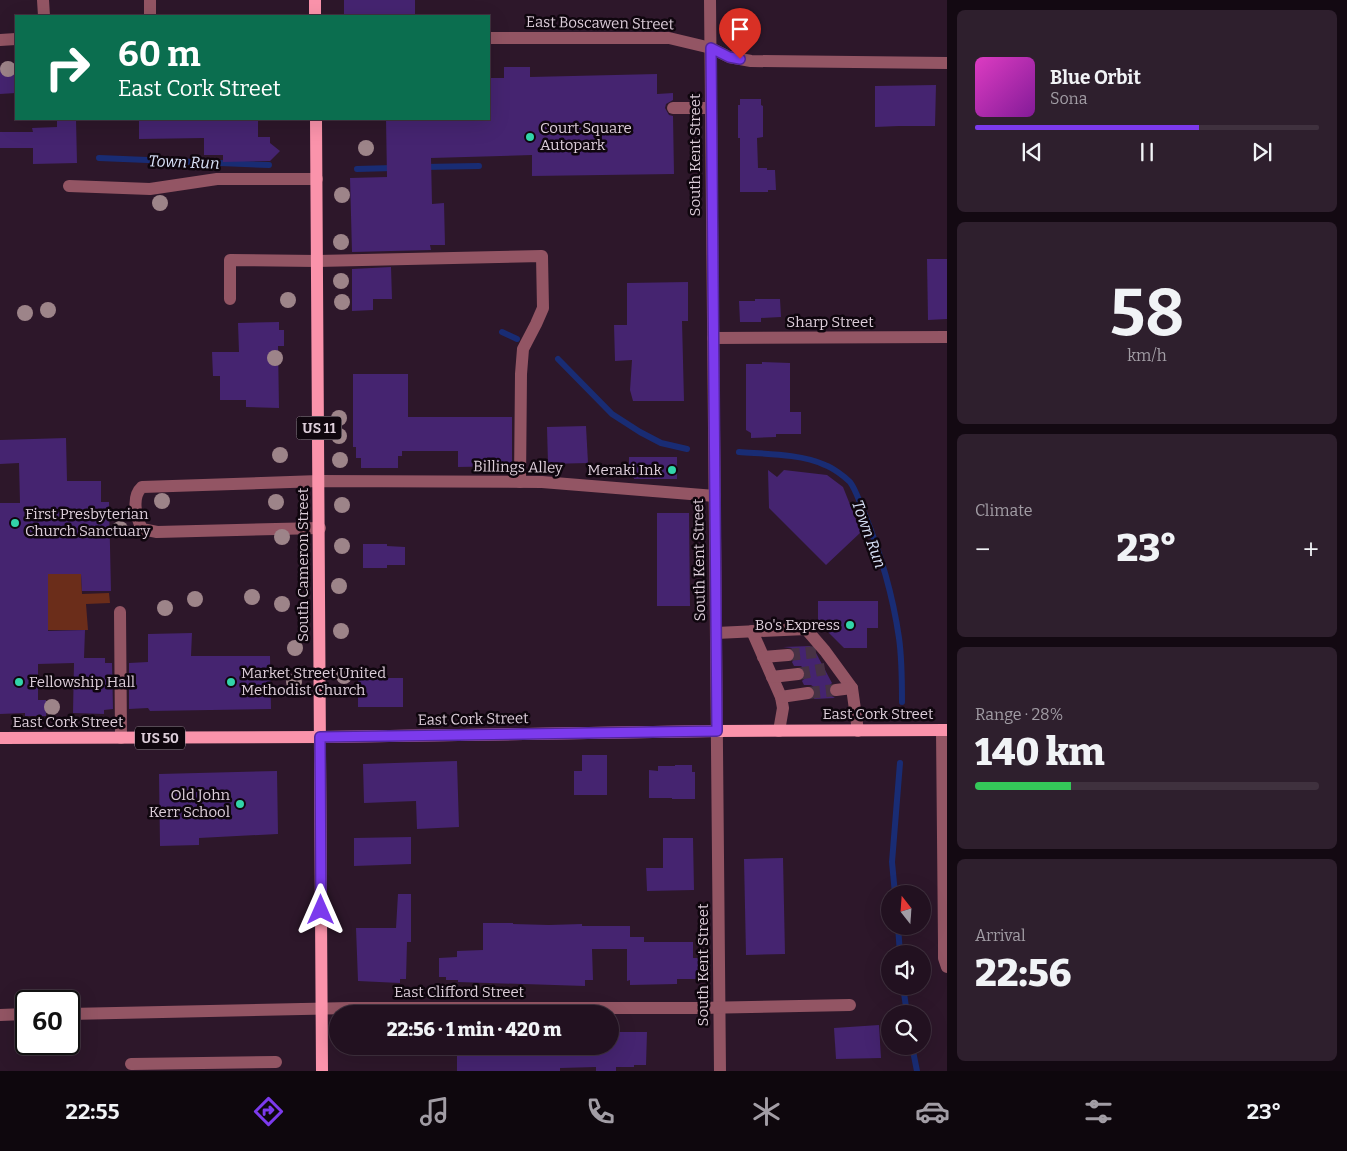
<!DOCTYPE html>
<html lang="en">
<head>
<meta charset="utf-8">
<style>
  :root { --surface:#221120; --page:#2e1f2d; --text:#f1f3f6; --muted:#a29da5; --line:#3f313e; --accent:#7c3aed }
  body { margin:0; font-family:Bitter,serif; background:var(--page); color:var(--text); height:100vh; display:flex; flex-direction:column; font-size:19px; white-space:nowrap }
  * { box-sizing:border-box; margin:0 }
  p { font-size:16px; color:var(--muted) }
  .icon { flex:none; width:28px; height:28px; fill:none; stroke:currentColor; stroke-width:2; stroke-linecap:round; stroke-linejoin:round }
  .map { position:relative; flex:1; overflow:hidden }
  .details { display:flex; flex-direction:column; gap:10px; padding:10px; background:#130912; width:400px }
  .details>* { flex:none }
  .guide { position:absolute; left:15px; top:15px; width:475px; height:105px; border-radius:0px; box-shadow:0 5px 20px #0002,0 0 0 1px var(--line); background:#0b6e4f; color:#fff; overflow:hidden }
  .needle { width:32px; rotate:343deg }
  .tools { position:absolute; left:881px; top:885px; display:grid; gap:10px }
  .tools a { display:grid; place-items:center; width:50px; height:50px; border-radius:50%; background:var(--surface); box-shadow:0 5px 20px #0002,0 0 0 1px var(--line); font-size:25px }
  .speed { position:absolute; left:15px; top:990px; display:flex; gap:10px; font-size:25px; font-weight:700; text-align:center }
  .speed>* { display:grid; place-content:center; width:65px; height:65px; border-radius:50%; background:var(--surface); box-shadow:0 5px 20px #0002,0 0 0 1px var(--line); line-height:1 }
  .speed .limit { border:2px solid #111; border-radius:8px; background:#fff; color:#111 }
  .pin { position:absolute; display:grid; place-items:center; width:42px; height:42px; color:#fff; margin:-51px -21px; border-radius:50% 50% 50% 0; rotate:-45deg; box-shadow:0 0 5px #0007 }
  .pin .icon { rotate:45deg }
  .me { position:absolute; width:55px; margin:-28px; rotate:0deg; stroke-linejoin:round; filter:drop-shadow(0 0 4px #0008) }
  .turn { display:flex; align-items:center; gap:18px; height:105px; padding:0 20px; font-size:22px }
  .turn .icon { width:65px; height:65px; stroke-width:2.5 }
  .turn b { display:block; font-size:35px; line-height:42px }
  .big { font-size:38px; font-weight:800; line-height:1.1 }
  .details .tile { flex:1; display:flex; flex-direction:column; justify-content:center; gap:8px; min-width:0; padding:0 18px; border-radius:8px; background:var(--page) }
  .details .dial { align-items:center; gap:0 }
  .dial b { font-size:65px; line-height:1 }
  .song { display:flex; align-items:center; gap:15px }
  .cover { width:60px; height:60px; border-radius:8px; background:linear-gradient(135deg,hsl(310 70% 55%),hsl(290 70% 35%)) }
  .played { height:5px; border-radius:2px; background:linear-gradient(90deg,var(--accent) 65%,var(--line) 65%) }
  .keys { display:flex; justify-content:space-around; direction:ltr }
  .heat { display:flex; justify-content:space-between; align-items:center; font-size:28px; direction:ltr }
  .charge { height:8px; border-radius:4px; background:linear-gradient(90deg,#34c759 28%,var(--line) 0) }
  .trip { position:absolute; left:329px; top:1005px; width:290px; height:50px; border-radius:25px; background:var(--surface); box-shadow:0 5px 20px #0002,0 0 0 1px var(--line); font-weight:800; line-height:50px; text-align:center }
  .dock { display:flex; height:80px; justify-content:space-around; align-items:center; background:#0e070d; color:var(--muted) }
  .dock .icon { width:35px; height:35px }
  .dock .on { color:var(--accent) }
  .dock b { font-size:22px; color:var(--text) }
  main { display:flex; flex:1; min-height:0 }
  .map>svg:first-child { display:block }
  .green { fill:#6b2d1a }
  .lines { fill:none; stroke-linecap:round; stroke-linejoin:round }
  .stream { stroke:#192c74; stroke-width:6 }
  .building { fill:#452470 }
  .minor-tunnel { stroke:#473244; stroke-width:12; stroke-dasharray:12 6; stroke-linecap:butt }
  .minor { stroke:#935564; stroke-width:12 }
  .major { stroke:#fa93ab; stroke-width:12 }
  .tree { fill:#9d8489 }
  .route-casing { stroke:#51269a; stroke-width:12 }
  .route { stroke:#7c3aed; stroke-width:9 }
  .poi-dot { fill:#32d4a9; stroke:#0f060e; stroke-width:2 }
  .labels { text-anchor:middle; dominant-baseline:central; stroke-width:5; stroke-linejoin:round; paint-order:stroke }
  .shield { fill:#0f060e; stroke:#9e919c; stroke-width:1 }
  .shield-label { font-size:14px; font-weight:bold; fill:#dccdd9 }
  .street-label { font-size:15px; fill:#dccdd9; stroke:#0f060e }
  .poi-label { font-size:15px; fill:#dccdd9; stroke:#0f060e; text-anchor:start }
  .water-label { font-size:16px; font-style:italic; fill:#d9e2f8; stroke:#0f060e }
</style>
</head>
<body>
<main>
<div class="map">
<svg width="947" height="1071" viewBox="0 0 947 1071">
  <rect width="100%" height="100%" fill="#2d172a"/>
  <polygon class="green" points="45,574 81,574 82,594 109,593 110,603 86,604 88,630 46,630"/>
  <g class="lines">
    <g class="stream">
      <polyline points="99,158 269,165"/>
      <polyline points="423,167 479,166"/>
      <polyline points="357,169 393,168"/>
      <polyline points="502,332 517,339"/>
      <polyline points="558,359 612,414 640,432 661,443 687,449"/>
      <path d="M739,452C765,454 802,454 825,465C833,468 844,476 850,482C856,490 859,501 863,510C879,549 893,596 899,638C902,659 902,680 902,702"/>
      <polyline points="895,894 892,862 900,763"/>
      <polyline points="898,926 900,954"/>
      <polyline points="903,986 907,1014"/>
      <polyline points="912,1046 917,1071"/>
    </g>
  </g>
  <g class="building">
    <rect x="344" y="0" width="71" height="16"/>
    <polygon points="0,67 16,67 16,93 0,94"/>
    <polygon points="504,67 530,67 530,77 657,74 657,94 673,93 673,100 666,104 665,108 669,115 673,116 674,174 532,176 532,155 431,158 432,204 444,203 445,245 430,245 431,250 352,252 350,178 387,177 386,119 489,119 489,78 504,78"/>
    <polygon points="936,85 935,126 899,126 875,127 875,86"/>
    <polygon points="740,99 761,99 761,105 763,106 763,137 757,138 758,168 767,168 767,170 775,170 776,190 768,190 768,192 740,192 740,138 738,138 738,105 740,105"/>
    <polygon points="57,119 76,119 77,163 33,164 33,148 0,148 0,132 33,132 32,128 57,127"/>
    <polygon points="139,119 258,119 258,137 270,137 270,143 280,151 270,161 223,162 223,155 204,155 204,138 139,139"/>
    <polygon points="927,259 947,259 947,319 928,320"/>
    <polygon points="391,267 392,299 373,299 373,310 352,311 352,269"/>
    <polygon points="688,282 688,321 682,321 684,401 633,401 630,390 632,360 615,361 614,325 627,325 627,283"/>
    <polygon points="755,299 780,299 781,317 761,318 761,322 740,322 739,301 755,301"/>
    <polygon points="279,322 279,330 284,330 284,346 278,346 279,408 246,407 246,400 220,400 220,376 213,376 212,352 239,352 238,323"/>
    <polygon points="762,362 790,363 790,412 801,412 801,434 776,434 776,437 751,438 751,433 746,430 746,364 762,364"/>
    <polygon points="353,374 408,374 408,417 512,417 512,466 458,467 458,451 402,451 402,456 398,456 398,468 361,468 361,458 356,458 356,447 353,447"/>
    <polygon points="586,426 588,463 548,464 547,427"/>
    <polygon points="66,438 67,481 101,481 101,502 109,502 111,591 82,591 81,574 48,574 48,631 85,630 84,658 105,658 105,663 112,663 113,709 104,710 104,714 73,713 74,663 38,664 38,700 46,700 46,716 25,716 25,713 0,714 0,503 20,503 19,463 0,464 0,440"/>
    <polygon points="629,457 677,457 677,479 634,479 634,478 629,477"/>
    <polygon points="768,470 777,477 784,470 827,475 843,487 861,532 826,565 769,508"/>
    <polygon points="657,513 689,513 690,606 657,606"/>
    <polygon points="363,544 387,544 387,546 405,547 405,565 387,565 387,568 363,568"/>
    <polygon points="818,601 878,601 878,628 867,628 867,648 844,648 818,622"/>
    <polygon points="192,633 191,656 270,656 271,709 150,711 148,708 129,709 129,663 148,662 148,634"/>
    <polygon points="810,646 816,653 832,683 829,686 828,691 830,695 835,698 814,699 816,692 815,688 811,685 804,685 802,681 806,677 805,670 801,666 794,666 792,662 795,658 795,651 791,648 783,647"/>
    <rect x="358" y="678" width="45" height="29"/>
    <polygon points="582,755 607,755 607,795 574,795 574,771 582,771"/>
    <polygon points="457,761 459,827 417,829 416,801 364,803 363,764"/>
    <polygon points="675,765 692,765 692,772 695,772 695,799 672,799 672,798 649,798 649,770 658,771 658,766 675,766"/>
    <polygon points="277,771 278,834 199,838 199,845 160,846 159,774"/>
    <polygon points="411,837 411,864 354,866 354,838"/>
    <polygon points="663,838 693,838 694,890 647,891 646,868 663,868"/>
    <polygon points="783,858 785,954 746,955 744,859"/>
    <polygon points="398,894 411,894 411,942 407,942 406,979 400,979 400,983 358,981 356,928 396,928"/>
    <polygon points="483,923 513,923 513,924 549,925 582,924 582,926 630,926 630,937 644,937 644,942 693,942 693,958 698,958 698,979 677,979 677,984 630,985 630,980 627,981 627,949 592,949 593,980 585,980 585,986 458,982 458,980 446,980 446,977 439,977 439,958 457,957 457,951 483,950"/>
    <polygon points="879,1025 881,1058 836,1059 834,1028"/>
    <polygon points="610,1032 647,1032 646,1065 634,1065 634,1067 616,1067 616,1071 596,1071 596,1067 560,1068 560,1071 457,1071 457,1046 610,1046"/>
  </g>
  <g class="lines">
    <g class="minor-tunnel">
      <polyline points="788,655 816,652"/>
      <polyline points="798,674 825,669"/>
      <polyline points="808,693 836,690"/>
    </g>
    <g class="minor">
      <polyline points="43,0 44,16"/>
      <polyline points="150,0 150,16"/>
      <polyline points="710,0 720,1071"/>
      <polyline points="489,38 669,38 711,48 729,57 751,61 947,63"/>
      <polyline points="0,40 16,39"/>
      <polyline points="673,108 711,108"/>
      <polyline points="69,186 150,189 217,179 317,179"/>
      <polyline points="230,299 230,260 317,261 542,256 543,308 536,324 523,349 521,374 520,482"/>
      <polyline points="713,338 947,337"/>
      <path d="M320,528L157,532L142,529C136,517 131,497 142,487L319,481L542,482L715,496"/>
      <polyline points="120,612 121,738"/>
      <polyline points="752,631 781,697 783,708 779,731"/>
      <polyline points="716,633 806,629 825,651 852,688 858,731"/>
      <polyline points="763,657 788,655"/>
      <polyline points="772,677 798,674"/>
      <polyline points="836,690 852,688"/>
      <polyline points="781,697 808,693"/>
      <polyline points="942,730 944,944 944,958 947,967"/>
      <polyline points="69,1014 350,1008 699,1008 850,1005"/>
      <polyline points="0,1015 26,1014"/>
      <polyline points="131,1064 276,1062"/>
    </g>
    <g class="major">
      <polyline points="315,0 315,16"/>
      <polyline points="316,119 322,1071"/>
      <polyline points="0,738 321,737 717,731 947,730"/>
    </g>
  </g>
  <g class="tree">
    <circle cx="8" cy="69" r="8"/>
    <circle cx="366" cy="148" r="8"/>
    <circle cx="342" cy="195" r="8"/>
    <circle cx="160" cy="203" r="8"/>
    <circle cx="341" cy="242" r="8"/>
    <circle cx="341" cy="281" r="8"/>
    <circle cx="288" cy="300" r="8"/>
    <circle cx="342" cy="302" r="8"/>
    <circle cx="48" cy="310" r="8"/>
    <circle cx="25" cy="313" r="8"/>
    <circle cx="275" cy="358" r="8"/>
    <circle cx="339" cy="418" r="8"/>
    <circle cx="339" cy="436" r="8"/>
    <circle cx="280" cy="455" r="8"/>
    <circle cx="340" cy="460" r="8"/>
    <circle cx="162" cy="501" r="8"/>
    <circle cx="276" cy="502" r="8"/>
    <circle cx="342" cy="505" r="8"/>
    <circle cx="120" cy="529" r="8"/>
    <circle cx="282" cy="537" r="8"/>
    <circle cx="342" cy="546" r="8"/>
    <circle cx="339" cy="586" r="8"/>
    <circle cx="252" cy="597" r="8"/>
    <circle cx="195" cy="599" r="8"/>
    <circle cx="282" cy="604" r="8"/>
    <circle cx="165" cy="608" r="8"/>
    <circle cx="341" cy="631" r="8"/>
    <circle cx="295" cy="648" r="8"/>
    <circle cx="344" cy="676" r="8"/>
    <circle cx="294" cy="682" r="8"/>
    <circle cx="52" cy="707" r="8"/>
  </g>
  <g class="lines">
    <defs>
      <polyline id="route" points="321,910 320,737 717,731 711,48 729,57 740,59"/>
    </defs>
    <use href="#route" class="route-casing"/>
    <use href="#route" class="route"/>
  </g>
  <g class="poi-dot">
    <circle cx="530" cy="137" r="5"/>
    <circle cx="672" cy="470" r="5"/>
    <circle cx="15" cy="523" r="5"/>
    <circle cx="850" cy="625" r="5"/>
    <circle cx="19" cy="682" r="5"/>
    <circle cx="231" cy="682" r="5"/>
    <circle cx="240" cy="804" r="5"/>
  </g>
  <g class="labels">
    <g class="shield">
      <rect x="296.5" y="416.5" width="45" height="23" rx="4"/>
      <rect x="135" y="726.5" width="50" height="23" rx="4"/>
    </g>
    <g class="shield-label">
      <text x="319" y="428">US 11</text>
      <text x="160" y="738">US 50</text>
    </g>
    <g class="street-label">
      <text transform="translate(600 23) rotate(1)">East Boscawen Street</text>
      <text transform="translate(695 155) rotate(-90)">South Kent Street</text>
      <text x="830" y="322">Sharp Street</text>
      <text transform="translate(518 467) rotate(1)">Billings Alley</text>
      <text transform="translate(699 560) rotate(-91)">South Kent Street</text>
      <text transform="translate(303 565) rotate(-90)">South Cameron Street</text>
      <text x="878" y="714">East Cork Street</text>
      <text transform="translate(473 719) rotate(-1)">East Cork Street</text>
      <text x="68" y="722">East Cork Street</text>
      <text transform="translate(703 965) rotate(-90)">South Kent Street</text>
      <text x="459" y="992">East Clifford Street</text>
    </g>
    <g class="poi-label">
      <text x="540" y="128">Court Square<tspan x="540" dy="17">Autopark</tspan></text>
      <text x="662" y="470" text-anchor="end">Meraki Ink</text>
      <text x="25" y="514">First Presbyterian<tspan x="25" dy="17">Church Sanctuary</tspan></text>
      <text x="840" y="625" text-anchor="end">Bo's Express</text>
      <text x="241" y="673">Market Street United<tspan x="241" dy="17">Methodist Church</tspan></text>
      <text x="29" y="682">Fellowship Hall</text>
      <text x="230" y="795" text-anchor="end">Old John<tspan x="230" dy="17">Kerr School</tspan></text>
    </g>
    <g class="water-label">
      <text transform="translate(184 162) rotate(2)">Town Run</text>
      <text transform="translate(869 534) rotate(70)">Town Run</text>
    </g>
  </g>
</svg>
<div class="tools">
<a><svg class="needle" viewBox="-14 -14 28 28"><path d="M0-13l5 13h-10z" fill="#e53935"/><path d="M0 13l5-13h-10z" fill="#a29da5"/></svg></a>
<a><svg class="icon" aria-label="sound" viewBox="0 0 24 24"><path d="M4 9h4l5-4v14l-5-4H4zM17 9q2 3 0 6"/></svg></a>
<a><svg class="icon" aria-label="search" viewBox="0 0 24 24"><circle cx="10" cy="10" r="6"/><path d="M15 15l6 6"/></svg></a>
</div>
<div class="speed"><div class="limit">60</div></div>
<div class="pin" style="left:740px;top:59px;background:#d93025"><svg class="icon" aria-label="arrive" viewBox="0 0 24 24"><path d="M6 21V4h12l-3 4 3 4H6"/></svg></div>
<svg class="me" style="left:321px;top:910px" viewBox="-20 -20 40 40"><path d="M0-17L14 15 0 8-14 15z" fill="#7c3aed" stroke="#fff" stroke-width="4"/></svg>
<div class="trip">22:56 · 1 min · 420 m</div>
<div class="guide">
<div class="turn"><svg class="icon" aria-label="right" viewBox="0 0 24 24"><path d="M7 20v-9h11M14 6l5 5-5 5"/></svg><div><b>60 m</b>East Cork Street</div></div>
</div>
</div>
<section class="details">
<div class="tile">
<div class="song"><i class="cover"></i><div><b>Blue Orbit</b><p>Sona</p></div></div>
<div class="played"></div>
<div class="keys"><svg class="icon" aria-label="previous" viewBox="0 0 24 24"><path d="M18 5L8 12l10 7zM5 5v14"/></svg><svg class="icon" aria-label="pause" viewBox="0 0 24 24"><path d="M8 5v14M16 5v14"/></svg><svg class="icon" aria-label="next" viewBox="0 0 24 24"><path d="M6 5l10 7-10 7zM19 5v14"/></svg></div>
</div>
<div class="tile dial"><b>58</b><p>km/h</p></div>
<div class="tile"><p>Climate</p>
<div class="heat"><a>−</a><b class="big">23°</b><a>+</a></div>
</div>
<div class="tile"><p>Range · 28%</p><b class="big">140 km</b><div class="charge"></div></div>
<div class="tile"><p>Arrival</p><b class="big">22:56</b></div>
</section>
</main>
<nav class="dock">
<b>22:55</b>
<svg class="icon on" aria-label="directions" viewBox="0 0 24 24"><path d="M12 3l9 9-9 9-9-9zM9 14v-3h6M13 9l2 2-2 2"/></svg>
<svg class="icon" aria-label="music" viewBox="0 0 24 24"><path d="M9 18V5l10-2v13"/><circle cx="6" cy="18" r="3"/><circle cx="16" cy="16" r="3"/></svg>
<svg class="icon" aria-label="phone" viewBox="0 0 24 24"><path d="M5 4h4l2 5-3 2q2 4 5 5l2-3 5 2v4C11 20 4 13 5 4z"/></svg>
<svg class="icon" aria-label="climate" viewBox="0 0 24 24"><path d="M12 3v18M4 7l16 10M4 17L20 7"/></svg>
<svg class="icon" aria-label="car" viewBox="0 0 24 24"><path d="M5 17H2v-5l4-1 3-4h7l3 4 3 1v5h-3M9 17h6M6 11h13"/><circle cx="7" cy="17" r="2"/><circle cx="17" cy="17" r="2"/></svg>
<svg class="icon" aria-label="filters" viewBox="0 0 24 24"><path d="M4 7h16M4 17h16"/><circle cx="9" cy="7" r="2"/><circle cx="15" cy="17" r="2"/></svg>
<b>23°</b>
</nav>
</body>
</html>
